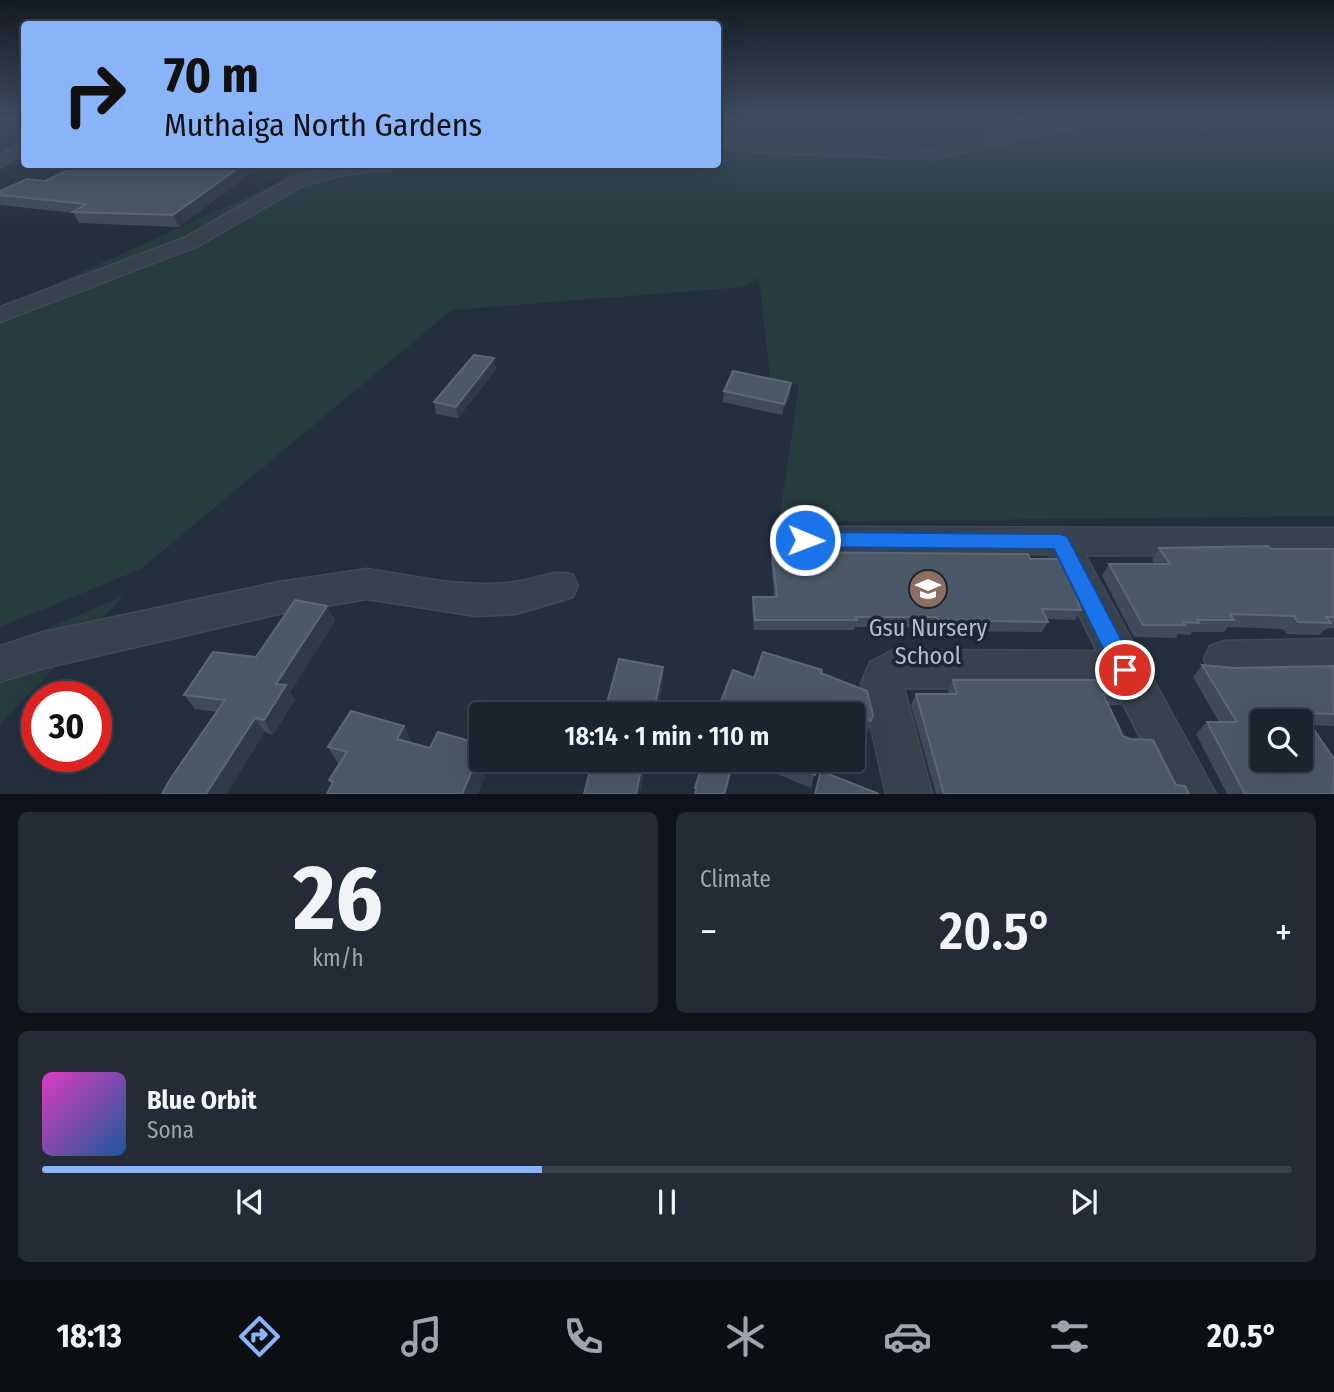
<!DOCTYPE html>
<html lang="en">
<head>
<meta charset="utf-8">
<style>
  :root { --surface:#1b232e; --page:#242b36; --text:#f1f3f6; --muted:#a0a4aa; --line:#39404a; --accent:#8ab4f8 }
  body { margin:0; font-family:"Fira Sans Condensed",sans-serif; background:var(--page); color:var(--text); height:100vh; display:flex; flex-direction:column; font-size:26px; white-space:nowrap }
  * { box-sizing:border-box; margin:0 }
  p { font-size:23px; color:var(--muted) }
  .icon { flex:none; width:38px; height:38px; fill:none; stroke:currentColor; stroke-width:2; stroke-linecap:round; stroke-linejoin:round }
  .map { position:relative; height:794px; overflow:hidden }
  .panel { display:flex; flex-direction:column; gap:18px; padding:18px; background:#0f1319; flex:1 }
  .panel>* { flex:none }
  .guide { position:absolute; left:21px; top:21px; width:700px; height:147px; border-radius:7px; box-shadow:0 7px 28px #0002,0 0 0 2px var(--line); background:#8ab4f8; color:#111; overflow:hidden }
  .controls { position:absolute; left:1250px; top:709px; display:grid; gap:14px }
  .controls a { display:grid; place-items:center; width:63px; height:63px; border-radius:7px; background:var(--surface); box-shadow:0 7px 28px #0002,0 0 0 2px var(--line); font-size:35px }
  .speed { position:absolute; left:21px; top:681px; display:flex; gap:14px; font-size:35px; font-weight:700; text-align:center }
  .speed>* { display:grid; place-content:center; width:91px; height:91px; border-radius:50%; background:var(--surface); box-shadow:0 7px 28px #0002,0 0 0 2px var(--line); line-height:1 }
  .speed .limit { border:10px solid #d22; background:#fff; color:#111 }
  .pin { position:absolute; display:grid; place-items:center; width:60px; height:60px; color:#fff; margin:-30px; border:4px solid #fff; border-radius:50%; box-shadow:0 2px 7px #0007 }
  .me { position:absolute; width:77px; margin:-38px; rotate:91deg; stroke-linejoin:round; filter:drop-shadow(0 0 5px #0008) }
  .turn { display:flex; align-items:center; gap:24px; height:147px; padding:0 28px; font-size:32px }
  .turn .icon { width:91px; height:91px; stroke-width:2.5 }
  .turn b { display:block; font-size:49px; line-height:60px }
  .big { font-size:52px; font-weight:600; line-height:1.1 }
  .panel .widget { flex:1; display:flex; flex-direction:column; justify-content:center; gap:10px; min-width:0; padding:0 24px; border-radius:10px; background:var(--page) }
  .panel .dial { align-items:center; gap:0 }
  .dial b { font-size:91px; line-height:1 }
  .song { display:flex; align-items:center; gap:21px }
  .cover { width:84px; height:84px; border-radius:10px; background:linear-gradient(135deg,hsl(310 70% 55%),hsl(210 70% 35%)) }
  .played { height:7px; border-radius:4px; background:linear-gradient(90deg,var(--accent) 40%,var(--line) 40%) }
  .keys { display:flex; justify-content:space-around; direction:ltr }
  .heat { display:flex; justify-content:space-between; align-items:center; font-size:38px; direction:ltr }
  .panel .tiles { flex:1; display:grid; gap:18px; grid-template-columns:1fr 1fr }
  .widget:last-child { grid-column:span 2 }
  .trip { position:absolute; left:469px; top:702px; width:396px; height:70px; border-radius:7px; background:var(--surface); box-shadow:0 7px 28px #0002,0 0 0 2px var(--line); font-weight:600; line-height:70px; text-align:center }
  .dock { display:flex; height:112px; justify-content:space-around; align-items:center; background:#0b0e12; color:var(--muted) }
  .dock .icon { width:49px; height:49px }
  .dock .active { color:var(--accent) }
  .dock b { font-size:32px; color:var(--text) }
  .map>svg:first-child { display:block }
  .green { fill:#263c3f }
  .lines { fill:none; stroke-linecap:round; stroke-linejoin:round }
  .minor-casing { stroke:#414a57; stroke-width:3 }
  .minor { fill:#38414e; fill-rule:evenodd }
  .wall { fill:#3f4b5c }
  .shaded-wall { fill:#2f3b4b }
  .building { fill:#4b5868; stroke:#5c6777; stroke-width:2; fill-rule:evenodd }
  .route { fill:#1a73e8; stroke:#114b97; stroke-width:2 }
  .labels { text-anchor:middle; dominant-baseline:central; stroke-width:7; stroke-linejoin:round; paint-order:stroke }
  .near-poi-label { font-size:24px; fill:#b4bcc9; stroke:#1d2633 }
</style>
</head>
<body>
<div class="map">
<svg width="1334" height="794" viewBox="0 0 1334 794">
  <rect width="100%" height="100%" fill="#242f3e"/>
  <g class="green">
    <polygon points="718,118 1150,118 1230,123 1184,139 1251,126 1334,132 1334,516 779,522 799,385 770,378 759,278 745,287 452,310 141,569 0,627 0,309 287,179 171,168 178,165 718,164"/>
    <polygon points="124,596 0,724 0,648"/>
  </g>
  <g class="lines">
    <defs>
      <g id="minor">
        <polygon points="1075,118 1103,118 1096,123 936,159 768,153 718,147 718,137 768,143 936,149"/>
        <polygon points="1318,118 1334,118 1334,124 1320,121"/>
        <polygon points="24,140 24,152 0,168 0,155"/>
        <polygon points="346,164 397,164 389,169 337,176 302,186 198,246 0,322 0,307 184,238 290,178"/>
        <polygon points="805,527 1334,528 1334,556 1085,555 1216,794 1168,794 1116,689 904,688 932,794 886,794 861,684 870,662 893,650 1097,651 1049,554 805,553 793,550 788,540 793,530"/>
        <path d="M367,569C415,576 466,589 515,582C536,580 552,568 573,575L578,586L573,597L516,614L476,616L367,599L279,614L40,669L0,682V646L40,633L279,582Z"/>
        <polygon points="1334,639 1334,675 1224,677 1210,672 1204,659 1210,646 1224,641"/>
      </g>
    </defs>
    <use href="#minor" class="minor-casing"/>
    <use href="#minor" class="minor"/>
  </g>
  <g class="wall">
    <polygon points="81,164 246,164 249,174 179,227 79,223 74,213 0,205 0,195 45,181"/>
    <polygon points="494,358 496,369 458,418 436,414 434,402"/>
    <polygon points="791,383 790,394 782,415 723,402 724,391"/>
    <polygon points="1159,548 1334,549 1334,628 1326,629 1319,635 1287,634 1283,629 1228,627 1224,632 1192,632 1190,635 1178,634 1176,638 1134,637 1102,576 1109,564 1154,564 1152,560"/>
    <polygon points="772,552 1030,559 1080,600 1078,603 1081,610 1075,620 1047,619 1048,622 1042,632 934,631 933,628 890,627 855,627 854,630 754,630 752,608 753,597 774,597 771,562"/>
    <polygon points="327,606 335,621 290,692 295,700 273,735 265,732 217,712 195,709 184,695 256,657"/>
    <polygon points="1202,665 1235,668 1334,666 1334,726 1311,725 1334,794 1227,794 1196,734 1207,722 1219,722 1193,677"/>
    <polygon points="821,673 871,721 867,734 852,728 852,714 716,714 754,678"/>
    <polygon points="953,680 1129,693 1121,705 1109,705 1123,736 1176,785 1189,794 936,794 911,705 916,694 949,694 948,691"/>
    <polygon points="412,743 430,748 481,760 489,760 490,765 332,784 329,780 339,765 328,747"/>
    <polygon points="743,760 818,760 811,788"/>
  </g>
  <g class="shaded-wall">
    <polygon points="244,164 246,164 249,174 179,227 173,215"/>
    <polygon points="494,358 496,369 458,418 456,407"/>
    <polygon points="791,383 790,394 782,415 784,404"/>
    <polygon points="327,606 335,621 290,692 295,700 273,735 264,720 276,684"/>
    <polygon points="663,667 663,683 657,714 653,714"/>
    <polygon points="255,718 265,732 227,794 206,794"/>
    <polygon points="404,726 414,747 397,739"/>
    <polygon points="481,750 481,760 489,760 490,765 478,794 462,794"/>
    <polygon points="643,760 647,760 640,794 636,794"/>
    <polygon points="730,773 729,785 726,794 724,794"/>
  </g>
  <g class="building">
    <polygon points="81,164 244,164 173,215 73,212 86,204 0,195 0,191 27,179 45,181"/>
    <polygon points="474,355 494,358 456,407 434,402"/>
    <polygon points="733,371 791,383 784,404 724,391"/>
    <polygon points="1268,546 1271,549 1334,549 1334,617 1326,617 1331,623 1298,622 1294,616 1230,614 1234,620 1197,620 1199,623 1183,622 1185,625 1143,625 1109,564 1170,564 1159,548"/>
    <polygon points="772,552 1028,554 1030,559 1059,559 1080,600 1077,600 1081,610 1042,609 1048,622 938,620 937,617 856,617 857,620 755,620 753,597 777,597"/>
    <polygon points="295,600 327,606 276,684 286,685 264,720 255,718 206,794 162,794 171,778 225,700 184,695 213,652 256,657"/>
    <polygon points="763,652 822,670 821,673 867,691 873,715 871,721 831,705 829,714 716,714 733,670 754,678"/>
    <polygon points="619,659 663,667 653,714 604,714"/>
    <path d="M1202,665L1235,668L1334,666V714L1303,713L1334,759V794H1245L1207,722H1237ZM1262,721H1300V760H1262Z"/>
    <polygon points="953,680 1122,680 1129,693 1103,694 1123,736 1130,739 1153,740 1176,785 1185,786 1189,794 944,794 916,694 957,694"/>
    <polygon points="351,711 404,726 397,739 430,748 438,732 481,744 481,750 462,794 327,794 333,782 329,780 347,752 328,747"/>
    <polygon points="593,760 643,760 636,794 584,794"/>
    <polygon points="776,760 818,760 815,775"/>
    <polygon points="703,762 730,773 724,794 695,794 697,788 695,788"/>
    <polygon points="821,771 879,794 815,794"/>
  </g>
  <linearGradient id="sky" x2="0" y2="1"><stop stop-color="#141a22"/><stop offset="0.52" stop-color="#3f4d63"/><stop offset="1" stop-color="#3f4d63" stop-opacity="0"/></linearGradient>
  <rect width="1334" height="229" fill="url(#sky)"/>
  <polygon class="route" points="805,532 1060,534 1067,536 1137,670 1133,677 1125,680 1117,677 1054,549 805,547 798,545 795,540 798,534"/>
  <defs>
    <symbol id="school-disc" viewBox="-11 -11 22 22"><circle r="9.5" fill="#8d6e63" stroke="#1d2633"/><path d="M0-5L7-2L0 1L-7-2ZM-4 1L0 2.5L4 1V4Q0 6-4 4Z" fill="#fff"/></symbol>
  </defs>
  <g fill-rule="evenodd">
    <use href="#school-disc" x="906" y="567" width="44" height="44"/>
  </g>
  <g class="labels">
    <g class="near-poi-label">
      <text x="928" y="628">Gsu Nursery<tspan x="928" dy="28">School</tspan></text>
    </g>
  </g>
</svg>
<div class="controls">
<a><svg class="icon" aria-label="search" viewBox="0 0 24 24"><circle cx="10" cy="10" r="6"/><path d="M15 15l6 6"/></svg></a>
</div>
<div class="speed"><div class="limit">30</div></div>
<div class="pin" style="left:1125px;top:670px;background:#d93025"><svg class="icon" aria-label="arrive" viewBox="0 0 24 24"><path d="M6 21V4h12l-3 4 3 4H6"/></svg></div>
<svg class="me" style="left:805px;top:540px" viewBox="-20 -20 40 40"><circle r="17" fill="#1a73e8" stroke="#fff" stroke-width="3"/><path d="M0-11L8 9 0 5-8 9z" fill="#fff"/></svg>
<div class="trip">18:14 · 1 min · 110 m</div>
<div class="guide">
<div class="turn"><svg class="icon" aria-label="right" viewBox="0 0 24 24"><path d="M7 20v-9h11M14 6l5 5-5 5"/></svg><div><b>70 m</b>Muthaiga North Gardens</div></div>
</div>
</div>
<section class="panel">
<div class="tiles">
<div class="widget dial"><b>26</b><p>km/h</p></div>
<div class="widget"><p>Climate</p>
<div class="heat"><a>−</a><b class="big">20.5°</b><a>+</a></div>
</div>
<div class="widget">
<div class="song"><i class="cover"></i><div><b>Blue Orbit</b><p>Sona</p></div></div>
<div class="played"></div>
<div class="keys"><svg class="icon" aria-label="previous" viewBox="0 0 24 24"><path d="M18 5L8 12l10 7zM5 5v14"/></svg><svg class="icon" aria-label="pause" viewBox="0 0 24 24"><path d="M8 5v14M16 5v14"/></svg><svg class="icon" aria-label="next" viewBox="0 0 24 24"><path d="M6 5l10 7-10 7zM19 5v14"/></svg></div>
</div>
</div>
</section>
<nav class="dock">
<b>18:13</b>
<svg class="icon active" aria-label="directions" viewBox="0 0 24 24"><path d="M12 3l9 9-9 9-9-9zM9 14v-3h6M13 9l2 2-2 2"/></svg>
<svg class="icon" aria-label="music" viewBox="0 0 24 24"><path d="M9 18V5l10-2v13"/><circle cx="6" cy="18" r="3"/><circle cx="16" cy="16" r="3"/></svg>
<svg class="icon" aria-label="phone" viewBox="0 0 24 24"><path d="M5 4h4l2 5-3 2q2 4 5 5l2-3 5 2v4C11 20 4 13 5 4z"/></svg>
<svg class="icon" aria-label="climate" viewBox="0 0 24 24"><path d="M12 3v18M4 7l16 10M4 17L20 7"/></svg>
<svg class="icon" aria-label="car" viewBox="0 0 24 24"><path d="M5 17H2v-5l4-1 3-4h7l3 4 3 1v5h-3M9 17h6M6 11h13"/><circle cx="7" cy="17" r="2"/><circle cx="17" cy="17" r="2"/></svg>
<svg class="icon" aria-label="filters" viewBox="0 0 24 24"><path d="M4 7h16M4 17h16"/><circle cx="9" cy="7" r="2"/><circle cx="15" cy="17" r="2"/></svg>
<b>20.5°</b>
</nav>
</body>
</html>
